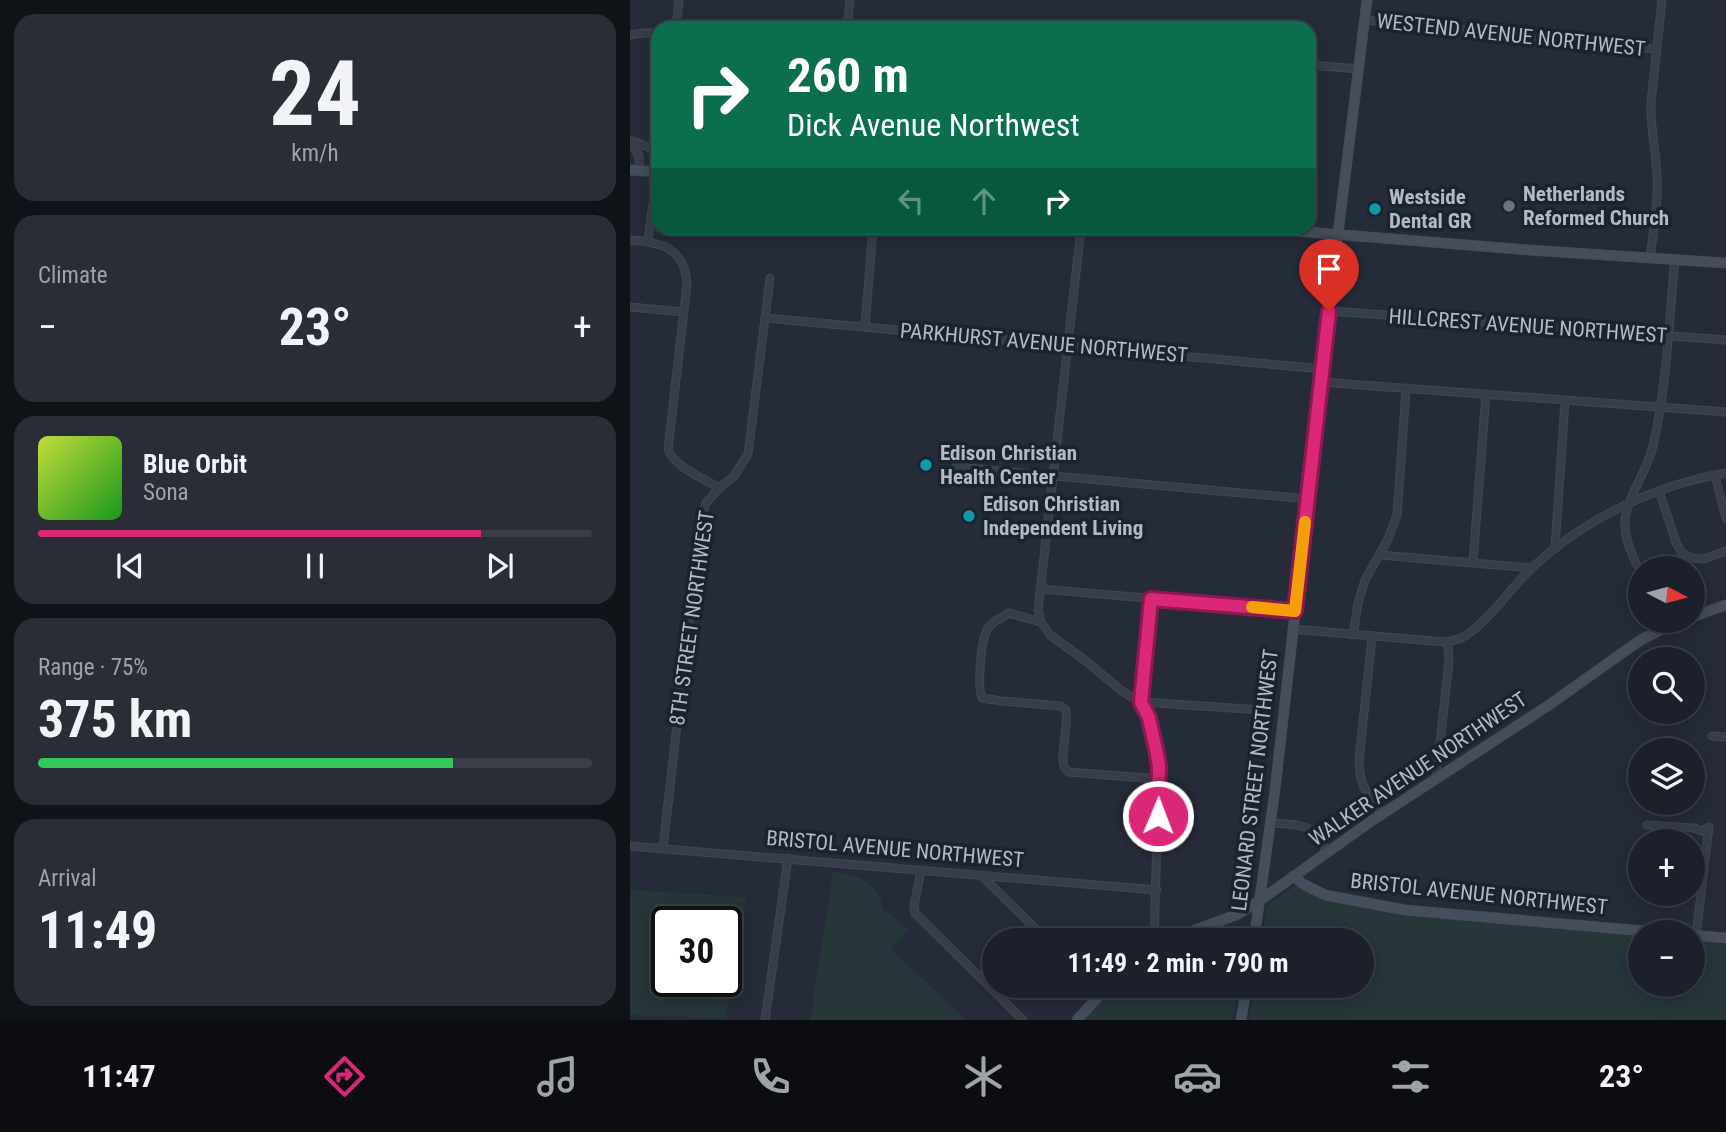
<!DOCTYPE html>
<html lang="en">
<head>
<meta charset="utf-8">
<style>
  :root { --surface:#1c202a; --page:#292d36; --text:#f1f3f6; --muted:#a0a3a8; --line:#3a3e47; --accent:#db2777 }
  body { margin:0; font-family:"Roboto Condensed",sans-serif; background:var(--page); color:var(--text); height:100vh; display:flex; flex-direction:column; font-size:26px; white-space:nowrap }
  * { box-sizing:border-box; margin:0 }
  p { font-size:23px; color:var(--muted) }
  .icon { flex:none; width:38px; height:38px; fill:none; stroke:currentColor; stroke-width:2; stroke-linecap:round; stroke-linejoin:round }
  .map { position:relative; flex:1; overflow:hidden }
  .details { display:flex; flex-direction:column; gap:14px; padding:14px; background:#0f1217; width:630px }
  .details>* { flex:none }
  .banner { position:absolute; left:21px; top:21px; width:665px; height:214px; border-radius:21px; box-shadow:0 4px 18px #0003,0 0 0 2px var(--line); background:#0b6e4f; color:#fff; overflow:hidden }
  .needle { width:46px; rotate:96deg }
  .tools { position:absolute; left:998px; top:556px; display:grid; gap:14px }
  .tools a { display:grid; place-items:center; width:77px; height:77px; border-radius:50%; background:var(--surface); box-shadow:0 4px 18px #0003,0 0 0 2px var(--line); font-size:35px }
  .speed { position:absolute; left:21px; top:906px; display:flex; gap:14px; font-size:35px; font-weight:700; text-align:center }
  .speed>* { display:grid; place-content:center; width:91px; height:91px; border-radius:50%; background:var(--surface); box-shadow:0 4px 18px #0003,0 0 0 2px var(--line); line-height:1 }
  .speed .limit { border:4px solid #111; border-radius:10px; background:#fff; color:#111 }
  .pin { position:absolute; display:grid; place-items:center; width:60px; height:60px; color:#fff; margin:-72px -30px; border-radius:50% 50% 50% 0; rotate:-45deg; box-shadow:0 0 7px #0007 }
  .pin .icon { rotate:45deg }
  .me { position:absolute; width:77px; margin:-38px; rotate:1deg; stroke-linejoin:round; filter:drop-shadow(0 0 5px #0008) }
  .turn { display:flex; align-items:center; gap:24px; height:147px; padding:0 21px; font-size:32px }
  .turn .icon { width:91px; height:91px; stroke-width:2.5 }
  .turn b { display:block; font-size:49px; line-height:60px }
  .lanes { display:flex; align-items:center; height:66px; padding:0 21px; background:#0003; justify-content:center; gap:35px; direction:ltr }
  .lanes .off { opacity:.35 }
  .big { font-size:52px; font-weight:700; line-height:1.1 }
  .details .widget { flex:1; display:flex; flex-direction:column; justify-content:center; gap:10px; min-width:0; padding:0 24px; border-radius:21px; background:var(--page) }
  .details .dial { align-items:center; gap:0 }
  .dial b { font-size:91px; line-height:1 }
  .song { display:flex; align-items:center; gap:21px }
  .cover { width:84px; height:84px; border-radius:10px; background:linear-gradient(135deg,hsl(70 70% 55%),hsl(120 70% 35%)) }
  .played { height:7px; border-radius:4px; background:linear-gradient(90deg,var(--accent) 80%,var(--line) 80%) }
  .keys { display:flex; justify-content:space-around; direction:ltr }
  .heat { display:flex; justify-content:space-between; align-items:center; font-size:38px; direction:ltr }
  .charge { height:10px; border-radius:5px; background:linear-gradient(90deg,#34c759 75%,var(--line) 0) }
  .trip { position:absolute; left:352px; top:928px; width:392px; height:70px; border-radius:35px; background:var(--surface); box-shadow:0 4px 18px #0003,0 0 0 2px var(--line); font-weight:700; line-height:70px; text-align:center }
  .menu { display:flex; height:112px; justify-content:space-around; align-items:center; background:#0b0d11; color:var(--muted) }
  .menu .icon { width:49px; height:49px }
  .menu .on { color:var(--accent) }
  .menu b { font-size:32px; color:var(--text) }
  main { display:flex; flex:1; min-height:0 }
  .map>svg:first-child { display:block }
  .green { fill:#263639; fill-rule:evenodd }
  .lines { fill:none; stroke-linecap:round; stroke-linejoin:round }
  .street-casing { stroke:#414752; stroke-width:9 }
  .secondary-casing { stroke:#414752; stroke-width:11 }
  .street { stroke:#383e49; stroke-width:7 }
  .secondary { stroke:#464d5b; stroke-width:10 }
  .route-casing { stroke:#8e194d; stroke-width:18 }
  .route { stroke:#db2777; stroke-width:12 }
  .slow { stroke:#f59e0b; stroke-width:12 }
  .worship-dot { fill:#6b7280; stroke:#1d232e; stroke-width:2.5 }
  .culture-dot { fill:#0f9aa8; stroke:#1d232e; stroke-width:2.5 }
  .labels { text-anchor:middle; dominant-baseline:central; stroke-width:7; stroke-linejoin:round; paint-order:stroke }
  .street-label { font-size:21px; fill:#b3b9c5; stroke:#1d232e }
  .poi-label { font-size:21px; font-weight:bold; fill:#b3b9c5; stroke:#1d232e; text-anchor:start }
</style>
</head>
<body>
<main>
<section class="details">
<div class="widget dial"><b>24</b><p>km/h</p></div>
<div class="widget"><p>Climate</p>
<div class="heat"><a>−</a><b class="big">23°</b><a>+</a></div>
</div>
<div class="widget">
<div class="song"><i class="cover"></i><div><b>Blue Orbit</b><p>Sona</p></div></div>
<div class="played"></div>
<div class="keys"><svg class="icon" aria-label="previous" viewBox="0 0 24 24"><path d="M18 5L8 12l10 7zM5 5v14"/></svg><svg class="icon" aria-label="pause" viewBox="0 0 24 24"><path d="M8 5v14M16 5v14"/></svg><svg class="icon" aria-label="next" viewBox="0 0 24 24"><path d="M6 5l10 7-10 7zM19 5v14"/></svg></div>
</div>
<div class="widget"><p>Range · 75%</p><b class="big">375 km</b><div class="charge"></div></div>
<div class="widget"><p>Arrival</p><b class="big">11:49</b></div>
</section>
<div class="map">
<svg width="1096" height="1020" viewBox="0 0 1096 1020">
  <rect width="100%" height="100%" fill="#252b38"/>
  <g class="green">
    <path d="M203,871C227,874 250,883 253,909L279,930L261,949L336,1020H180Z"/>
    <polygon points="666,885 689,898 723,905 1010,933 1010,985 1062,985 1062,937 1096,940 1096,1020 619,1020 625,985 732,985 732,940 632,940 637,905"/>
    <path d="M0,890L116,897L96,1019L0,1015ZM96,922V982H37V922Z"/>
    <polygon points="485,985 606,985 608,987 602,1020 453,1020"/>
  </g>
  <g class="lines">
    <defs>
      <g id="street">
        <polyline points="735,20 827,29 878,38 1027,49"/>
        <polyline points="217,23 274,28"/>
        <polyline points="46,28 49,0"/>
        <polyline points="217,28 220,0"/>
        <polyline points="0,35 13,33 28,33"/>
        <polyline points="679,65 729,69"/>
        <polyline points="0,140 9,156 9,171"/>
        <path d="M1,141C11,143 18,149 28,150"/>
        <polyline points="451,228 408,610 411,622 420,635 456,661 493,692 511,702 632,710"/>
        <path d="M0,240C31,242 55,248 57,284L38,449C43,466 73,478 89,488"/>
        <polyline points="18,241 28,165"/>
        <path d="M1020,258C1023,231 1029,202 1027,175C1026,151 1020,127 1021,103L1032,0"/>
        <polyline points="0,307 53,312"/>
        <polyline points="700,311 1096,340"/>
        <polyline points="135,318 693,369"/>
        <polyline points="235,326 243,228"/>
        <polyline points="691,382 1096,412"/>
        <polyline points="326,467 678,499"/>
        <polyline points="1085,475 1096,519"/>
        <polyline points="1029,491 1046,542 1051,552 1061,558 1074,559 1096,551"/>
        <polyline points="925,547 935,401"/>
        <polyline points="750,555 901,568"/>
        <polyline points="843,562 856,394"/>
        <path d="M1010,571C1002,555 994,539 995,520C998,494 1017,472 1023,446C1037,386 1039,320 1045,259"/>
        <polyline points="411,589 665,611"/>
        <polyline points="521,599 511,702 519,718 529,766 524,940"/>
        <path d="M411,622L379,613C372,618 360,622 357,630C351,641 347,686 352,698L372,701L431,706L436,710C439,724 429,759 435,768C436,770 438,771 439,772L528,779"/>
        <path d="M662,629L815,642C820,641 826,640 831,638C855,627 883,584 904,566C956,518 1026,485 1096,473"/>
        <polyline points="723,635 728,603 735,580 758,539 767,515 776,389"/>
        <path d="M742,637L729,760C729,787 738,794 753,815"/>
        <polyline points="1082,736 1096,737"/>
        <polyline points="806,779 819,661 818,647 815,642"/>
        <path d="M641,823C654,824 675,823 685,833C691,838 694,846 697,853"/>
        <polyline points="1017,825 1064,828 1072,831 1079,827 1066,935"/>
        <polyline points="0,846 527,890"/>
        <polyline points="33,848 70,523 76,503 89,488 104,476 118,454 140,278"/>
        <polyline points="291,870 284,906 285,913 393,1020"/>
        <polyline points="352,876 417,940"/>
        <polyline points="135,1020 158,858"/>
      </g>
      <g id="secondary">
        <polyline points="0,170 28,172"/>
        <polyline points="627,228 899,250 1096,263"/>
        <polyline points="1062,617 1096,605"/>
        <polyline points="663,876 673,884 695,895 775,910 1037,933"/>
        <polyline points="1062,935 1096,938"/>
        <polyline points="543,940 562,931 606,915 629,901 740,822 919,705 1009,641 1036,627 1050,621"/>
        <polyline points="624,940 645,790 708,234 737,0"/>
        <polyline points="447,1020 479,985"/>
        <polyline points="611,1020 617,985"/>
      </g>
    </defs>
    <use href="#street" class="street-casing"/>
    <use href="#secondary" class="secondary-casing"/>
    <use href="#street" class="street"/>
    <use href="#secondary" class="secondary"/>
  </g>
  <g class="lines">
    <defs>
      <polyline id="route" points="528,816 529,766 527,754 519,718 511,702 521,599 665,611 699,311"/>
    </defs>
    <use href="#route" class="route-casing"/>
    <use href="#route" class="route"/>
    <polyline class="slow" points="622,607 665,611 675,522"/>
  </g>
  <circle class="worship-dot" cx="879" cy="206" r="7"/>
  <g class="culture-dot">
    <circle cx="745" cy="209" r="7"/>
    <circle cx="296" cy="465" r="7"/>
    <circle cx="339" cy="516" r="7"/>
  </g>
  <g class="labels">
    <g class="street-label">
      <text transform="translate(881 35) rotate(6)">WESTEND AVENUE NORTHWEST</text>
      <text transform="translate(898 326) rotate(4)">HILLCREST AVENUE NORTHWEST</text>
      <text transform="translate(414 343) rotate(5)">PARKHURST AVENUE NORTHWEST</text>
      <text transform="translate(62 618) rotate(-82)">8TH STREET NORTHWEST</text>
      <text transform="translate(788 769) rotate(-34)">WALKER AVENUE NORTHWEST</text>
      <text transform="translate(625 780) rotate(-83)">LEONARD STREET NORTHWEST</text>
      <text transform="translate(265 849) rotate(5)">BRISTOL AVENUE NORTHWEST</text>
      <text transform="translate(849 894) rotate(6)">BRISTOL AVENUE NORTHWEST</text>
    </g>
    <g class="poi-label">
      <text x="893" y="194">Netherlands<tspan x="893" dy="24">Reformed Church</tspan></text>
      <text x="759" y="197">Westside<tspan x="759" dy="24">Dental GR</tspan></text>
      <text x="310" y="453">Edison Christian<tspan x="310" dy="24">Health Center</tspan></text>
      <text x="353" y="504">Edison Christian<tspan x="353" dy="24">Independent Living</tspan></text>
    </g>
  </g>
</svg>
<div class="tools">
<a><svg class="needle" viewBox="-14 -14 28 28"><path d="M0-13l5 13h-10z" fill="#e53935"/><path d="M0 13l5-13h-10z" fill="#a0a3a8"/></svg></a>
<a><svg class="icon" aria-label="search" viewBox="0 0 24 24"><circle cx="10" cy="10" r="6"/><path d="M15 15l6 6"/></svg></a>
<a><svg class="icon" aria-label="layers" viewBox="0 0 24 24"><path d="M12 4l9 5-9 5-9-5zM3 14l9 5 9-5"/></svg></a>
<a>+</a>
<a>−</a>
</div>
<div class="speed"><div class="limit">30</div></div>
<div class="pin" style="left:699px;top:311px;background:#d93025"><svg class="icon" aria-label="arrive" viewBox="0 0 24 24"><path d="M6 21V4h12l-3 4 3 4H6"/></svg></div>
<svg class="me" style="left:528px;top:816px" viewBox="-20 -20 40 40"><circle r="17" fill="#db2777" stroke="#fff" stroke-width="3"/><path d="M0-11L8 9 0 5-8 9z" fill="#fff"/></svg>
<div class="trip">11:49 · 2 min · 790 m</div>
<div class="banner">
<div class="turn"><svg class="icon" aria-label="right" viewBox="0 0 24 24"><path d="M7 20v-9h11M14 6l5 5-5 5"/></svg><div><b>260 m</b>Dick Avenue Northwest</div></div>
<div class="lanes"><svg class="icon off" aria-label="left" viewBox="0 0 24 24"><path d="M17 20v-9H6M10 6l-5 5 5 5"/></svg><svg class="icon off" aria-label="ahead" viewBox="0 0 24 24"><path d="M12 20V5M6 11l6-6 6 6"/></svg><svg class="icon" aria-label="right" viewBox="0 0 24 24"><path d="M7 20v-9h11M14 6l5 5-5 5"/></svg></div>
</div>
</div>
</main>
<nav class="menu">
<b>11:47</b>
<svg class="icon on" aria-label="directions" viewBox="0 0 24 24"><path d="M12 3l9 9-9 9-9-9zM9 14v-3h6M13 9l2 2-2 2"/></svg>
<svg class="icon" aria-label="music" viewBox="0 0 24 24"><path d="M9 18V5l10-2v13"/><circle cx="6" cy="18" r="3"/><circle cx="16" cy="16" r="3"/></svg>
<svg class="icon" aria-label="phone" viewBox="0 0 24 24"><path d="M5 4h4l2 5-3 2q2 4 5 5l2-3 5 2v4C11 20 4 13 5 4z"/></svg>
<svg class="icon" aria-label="climate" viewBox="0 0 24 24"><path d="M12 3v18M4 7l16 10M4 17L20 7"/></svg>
<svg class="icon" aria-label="car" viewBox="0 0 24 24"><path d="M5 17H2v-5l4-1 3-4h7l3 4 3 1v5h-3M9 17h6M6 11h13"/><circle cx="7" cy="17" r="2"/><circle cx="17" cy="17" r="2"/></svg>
<svg class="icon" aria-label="filters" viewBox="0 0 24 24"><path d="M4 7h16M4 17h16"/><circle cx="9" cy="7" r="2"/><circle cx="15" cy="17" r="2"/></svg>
<b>23°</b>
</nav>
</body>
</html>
